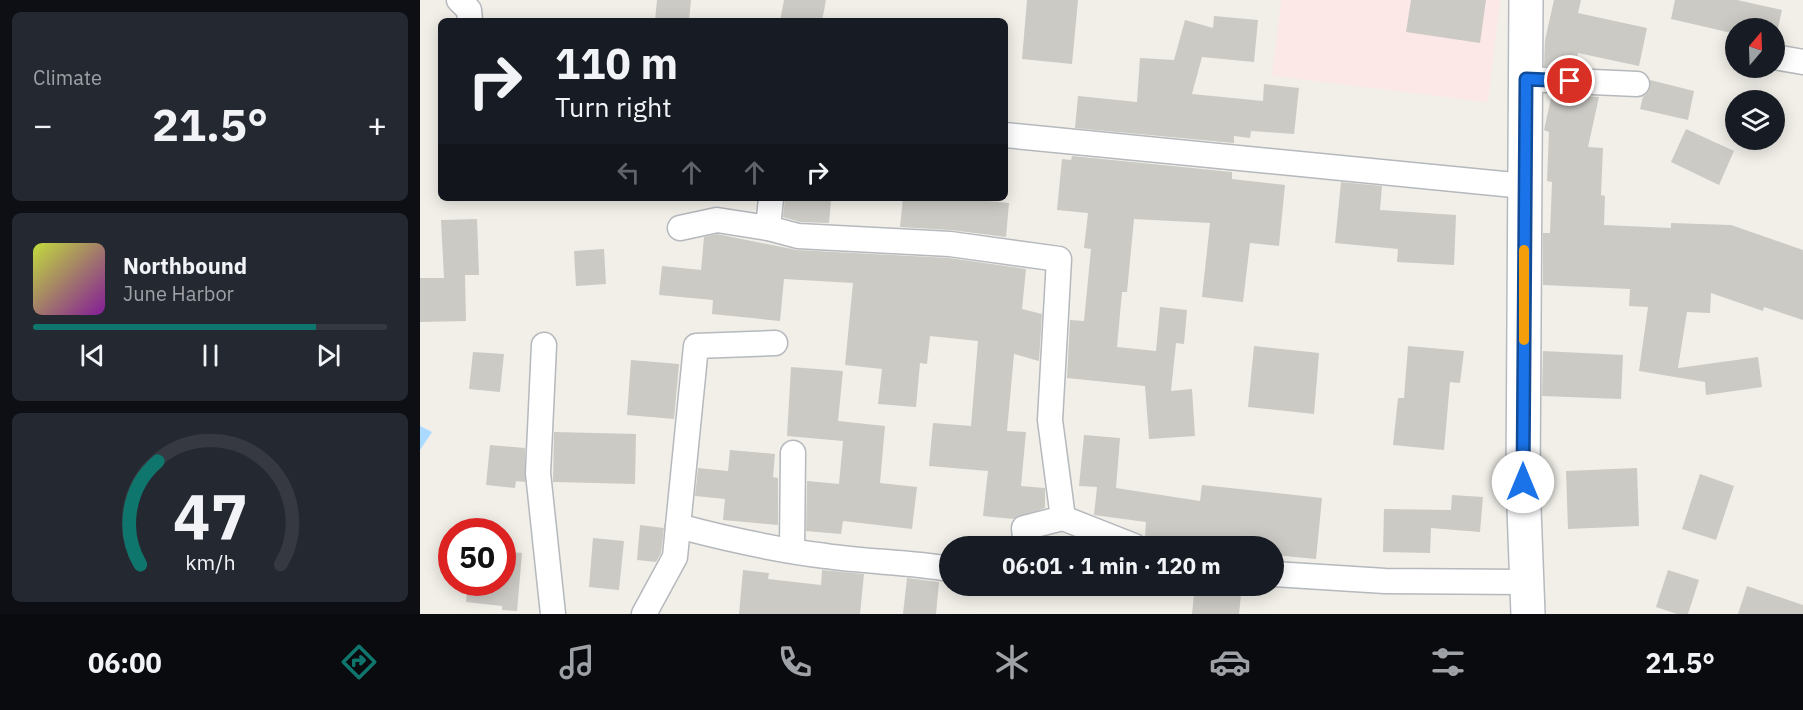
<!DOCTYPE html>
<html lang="en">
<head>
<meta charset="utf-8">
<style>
  :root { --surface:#171b24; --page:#242831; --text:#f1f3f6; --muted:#9ea1a6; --line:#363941; --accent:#0f766e }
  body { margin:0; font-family:"IBM Plex Sans",sans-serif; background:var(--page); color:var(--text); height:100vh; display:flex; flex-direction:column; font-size:22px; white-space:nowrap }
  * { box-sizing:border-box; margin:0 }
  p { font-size:20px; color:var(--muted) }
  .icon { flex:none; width:33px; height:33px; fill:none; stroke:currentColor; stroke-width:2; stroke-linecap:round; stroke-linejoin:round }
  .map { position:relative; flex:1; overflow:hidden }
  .panel { display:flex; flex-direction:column; gap:12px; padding:12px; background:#0d0f14; width:420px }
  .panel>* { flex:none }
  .guide { position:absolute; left:18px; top:18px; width:570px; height:183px; border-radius:9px; box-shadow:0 3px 15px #0003; background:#171b24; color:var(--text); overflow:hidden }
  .needle { width:39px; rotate:19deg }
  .buttons { position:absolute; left:1305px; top:18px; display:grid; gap:12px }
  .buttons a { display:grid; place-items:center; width:60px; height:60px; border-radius:50%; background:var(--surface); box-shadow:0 3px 15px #0003; font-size:30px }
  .speed { position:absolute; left:18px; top:518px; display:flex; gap:12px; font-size:30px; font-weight:700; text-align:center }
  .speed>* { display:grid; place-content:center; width:78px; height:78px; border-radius:50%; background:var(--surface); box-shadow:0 3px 15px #0003; line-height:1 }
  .speed .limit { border:9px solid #d22; background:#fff; color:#111 }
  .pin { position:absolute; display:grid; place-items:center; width:51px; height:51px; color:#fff; margin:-26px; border:3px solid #fff; border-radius:50%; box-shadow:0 2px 6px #0007 }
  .me { position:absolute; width:66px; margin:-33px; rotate:0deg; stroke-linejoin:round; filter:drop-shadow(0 0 4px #0008) }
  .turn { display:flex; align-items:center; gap:21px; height:126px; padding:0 18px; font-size:27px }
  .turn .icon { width:78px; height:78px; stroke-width:2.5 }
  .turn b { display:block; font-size:42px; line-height:51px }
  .lanes { display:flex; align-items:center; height:57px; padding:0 18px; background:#0003; justify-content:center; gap:30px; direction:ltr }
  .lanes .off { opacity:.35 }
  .big { font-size:45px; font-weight:700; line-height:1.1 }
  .panel .tile { flex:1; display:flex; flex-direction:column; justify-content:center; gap:9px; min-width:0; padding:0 21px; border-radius:9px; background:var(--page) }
  .panel .dial { align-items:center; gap:0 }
  .dial svg { height:156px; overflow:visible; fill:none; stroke:var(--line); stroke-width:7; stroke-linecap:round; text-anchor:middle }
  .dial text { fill:var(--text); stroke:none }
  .song { display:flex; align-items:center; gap:18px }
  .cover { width:72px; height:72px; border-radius:9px; background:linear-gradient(135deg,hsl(70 70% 55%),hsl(290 70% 35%)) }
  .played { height:6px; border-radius:3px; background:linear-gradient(90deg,var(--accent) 80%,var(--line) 80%) }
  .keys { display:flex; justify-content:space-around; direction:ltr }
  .heat { display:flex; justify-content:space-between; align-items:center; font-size:33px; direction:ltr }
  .trip { position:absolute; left:519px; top:536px; width:345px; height:60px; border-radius:30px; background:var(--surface); box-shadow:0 3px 15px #0003; font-weight:700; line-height:60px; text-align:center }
  .dock { display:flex; height:96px; justify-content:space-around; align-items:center; background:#090b0e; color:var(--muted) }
  .dock .icon { width:42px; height:42px }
  .dock .current { color:var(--accent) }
  .dock b { font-size:27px; color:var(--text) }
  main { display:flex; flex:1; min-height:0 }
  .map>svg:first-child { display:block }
  .medical { fill:#fce8e6 }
  .water { fill:#aadaff }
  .building { fill:#cccac5 }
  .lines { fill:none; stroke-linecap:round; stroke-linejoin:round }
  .minor-casing { stroke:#b5b8bc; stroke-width:27 }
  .secondary-casing { stroke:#b6babf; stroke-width:36 }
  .minor { stroke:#fff; stroke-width:24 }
  .secondary { stroke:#fff; stroke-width:33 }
  .route-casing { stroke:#114b97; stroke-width:15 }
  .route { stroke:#1a73e8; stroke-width:10 }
  .slow { stroke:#f59e0b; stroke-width:10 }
</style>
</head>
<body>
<main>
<section class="panel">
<div class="tile"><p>Climate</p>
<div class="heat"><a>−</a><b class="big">21.5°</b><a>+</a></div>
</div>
<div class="tile">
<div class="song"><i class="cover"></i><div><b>Northbound</b><p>June Harbor</p></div></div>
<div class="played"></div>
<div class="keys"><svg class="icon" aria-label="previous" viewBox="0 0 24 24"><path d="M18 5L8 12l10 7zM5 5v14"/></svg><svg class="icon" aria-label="pause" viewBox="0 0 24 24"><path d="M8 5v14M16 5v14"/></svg><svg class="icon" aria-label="next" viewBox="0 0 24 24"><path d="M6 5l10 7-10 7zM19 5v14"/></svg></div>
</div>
<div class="tile dial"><svg viewBox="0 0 100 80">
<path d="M14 69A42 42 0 1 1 86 69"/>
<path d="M14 69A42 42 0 0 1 23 16" stroke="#0f766e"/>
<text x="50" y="56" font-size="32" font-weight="700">47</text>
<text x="50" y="72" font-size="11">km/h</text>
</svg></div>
</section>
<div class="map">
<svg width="1383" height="614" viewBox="0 0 1383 614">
  <rect width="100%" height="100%" fill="#f1efe8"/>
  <polygon class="medical" points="861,0 1080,0 1068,102 852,76"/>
  <polygon class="water" points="0,426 12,432 0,450"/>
  <g class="building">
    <polygon points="237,0 271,0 269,21 235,21"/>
    <polygon points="364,0 406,0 402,21 360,21"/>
    <polygon points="607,0 658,0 652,64 602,59"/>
    <polygon points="991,0 1066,0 1060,43 986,32"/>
    <polygon points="1134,0 1161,0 1158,13 1227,28 1219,66 1158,53 1155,67 1124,66 1125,40"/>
    <polygon points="1255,0 1317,0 1362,10 1358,28 1316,28 1316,34 1251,19"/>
    <polygon points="794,16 838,20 834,62 782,57 772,94 843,101 844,84 879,88 874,134 831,131 830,138 814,136 814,143 655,128 658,96 717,102 720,58 754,60 765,20 793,28"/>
    <polygon points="1230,80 1274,91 1268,120 1220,109 1223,97 1229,91"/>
    <polygon points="1132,94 1179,97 1168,147 1183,148 1181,195 1185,196 1184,225 1251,228 1251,223 1311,225 1383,250 1383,320 1344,307 1343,311 1291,293 1290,313 1267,312 1258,368 1338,357 1342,387 1286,395 1285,382 1219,371 1228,307 1209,306 1210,289 1123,285 1123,233 1130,233 1132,182 1127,181 1129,132 1124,130"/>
    <polygon points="1266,129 1314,151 1299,185 1251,162"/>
    <polygon points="652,156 812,172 812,179 865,185 859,246 830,243 823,302 782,297 790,223 714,219 707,292 702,292 697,347 736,351 740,307 767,310 764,344 756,343 751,391 772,389 775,436 729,439 725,386 647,378 650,320 664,321 671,249 664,248 668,213 637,210 642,159 651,160"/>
    <polygon points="921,182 962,186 960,210 1036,215 1034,265 977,262 978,249 915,243"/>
    <polygon points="365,198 411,200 409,223 380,222 363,217"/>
    <polygon points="483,198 535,198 589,203 586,237 531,230 480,227"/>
    <polygon points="57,219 59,275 45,275 46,321 0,322 0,278 24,278 21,220"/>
    <polygon points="297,234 377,250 529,258 606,269 602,309 622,314 619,361 594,354 587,431 606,432 601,486 625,488 625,508 593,519 563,516 568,471 509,466 513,423 551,426 558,341 510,336 507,364 500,363 496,407 458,404 462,369 425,365 433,283 364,279 360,321 292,314 293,300 239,295 242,266 281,270 284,237"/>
    <polygon points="184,249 186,284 156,286 154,251"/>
    <polygon points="834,346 899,353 894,414 828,407"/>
    <polygon points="988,346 1044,351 1040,383 1030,382 1024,450 973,445 978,398 984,398"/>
    <polygon points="1123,351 1203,355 1201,399 1122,396"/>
    <polygon points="53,352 84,354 80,392 49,389"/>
    <polygon points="211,360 259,364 254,419 207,415"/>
    <polygon points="371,367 423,371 418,421 465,426 460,483 497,487 492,529 423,521 421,534 386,531 387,481 419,484 423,441 367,436"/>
    <polygon points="134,432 216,434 215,484 133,482"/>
    <polygon points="664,435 700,438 696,488 780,501 782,485 902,498 896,559 854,555 854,546 753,538 752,542 725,538 726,522 674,515 677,487 659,486"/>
    <polygon points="70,445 105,448 105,482 96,481 95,488 66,485"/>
    <polygon points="310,450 355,454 353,477 358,478 358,525 303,520 305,499 275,496 278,468 308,471"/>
    <polygon points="1217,468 1219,526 1148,529 1146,471"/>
    <polygon points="1280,474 1314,486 1296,540 1262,529"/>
    <polygon points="1032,495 1063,497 1060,532 1011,528 1010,553 963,552 964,509 1031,510"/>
    <polygon points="220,525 244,528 241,553 236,562 217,560"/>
    <polygon points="173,538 204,541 199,590 169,587"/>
    <polygon points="82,551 102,553 97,611 82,610 82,606 46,602 48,582 82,582"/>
    <polygon points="323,570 349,573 348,579 401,585 402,570 444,574 440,614 319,614"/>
    <polygon points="1248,570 1279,580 1268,614 1257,614 1236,607"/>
    <polygon points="487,578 519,582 516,614 483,614"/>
    <polygon points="775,585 822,585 819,614 772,614"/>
    <polygon points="1327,586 1383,605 1383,614 1318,614"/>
  </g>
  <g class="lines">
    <defs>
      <g id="minor">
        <polyline points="39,0 49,10 50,21"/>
        <polyline points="1354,57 1383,62"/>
        <polyline points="1106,79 1217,84"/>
        <polyline points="585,135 1104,186"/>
        <polyline points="351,198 348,228 378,236 530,244 639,259 630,420 643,518 714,546"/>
        <polyline points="260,228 297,220 348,228"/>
        <polyline points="124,345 118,473 133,614"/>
        <polyline points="258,526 276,346 355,343"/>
        <polyline points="606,546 604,528 643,518"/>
        <polyline points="372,550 373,453"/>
        <polyline points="854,574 965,581 1107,582"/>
        <path d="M224,614L255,557L258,526C307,539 356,550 406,556C447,562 489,562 530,569"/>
      </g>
      <polyline id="secondary" points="1106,0 1103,482 1108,614"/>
    </defs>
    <use href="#minor" class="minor-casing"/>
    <use href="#secondary" class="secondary-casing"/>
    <use href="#minor" class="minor"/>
    <use href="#secondary" class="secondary"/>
  </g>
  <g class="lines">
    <defs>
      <polyline id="route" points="1103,482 1106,79 1150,81"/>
    </defs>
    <use href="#route" class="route-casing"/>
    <use href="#route" class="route"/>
    <polyline class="slow" points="1104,340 1104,250"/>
  </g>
</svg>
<div class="buttons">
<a><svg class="needle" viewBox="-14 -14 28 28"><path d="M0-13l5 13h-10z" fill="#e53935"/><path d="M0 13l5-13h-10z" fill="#9ea1a6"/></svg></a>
<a><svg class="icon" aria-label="layers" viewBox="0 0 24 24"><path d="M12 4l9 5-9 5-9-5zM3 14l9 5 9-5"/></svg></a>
</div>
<div class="speed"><div class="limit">50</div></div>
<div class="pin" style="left:1150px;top:81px;background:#d93025"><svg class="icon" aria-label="arrive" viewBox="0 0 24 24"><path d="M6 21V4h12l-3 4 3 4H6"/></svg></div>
<svg class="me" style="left:1103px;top:482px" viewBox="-20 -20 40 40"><circle r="19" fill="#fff"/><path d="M0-13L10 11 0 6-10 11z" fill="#1a73e8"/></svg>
<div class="trip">06:01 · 1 min · 120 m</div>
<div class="guide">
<div class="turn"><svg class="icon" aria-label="right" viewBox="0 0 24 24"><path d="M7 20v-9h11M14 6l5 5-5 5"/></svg><div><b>110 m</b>Turn right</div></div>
<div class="lanes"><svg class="icon off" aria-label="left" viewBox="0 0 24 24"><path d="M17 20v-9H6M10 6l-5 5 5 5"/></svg><svg class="icon off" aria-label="ahead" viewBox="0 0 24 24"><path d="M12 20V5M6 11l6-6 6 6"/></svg><svg class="icon off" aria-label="ahead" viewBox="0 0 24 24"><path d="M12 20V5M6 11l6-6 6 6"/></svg><svg class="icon" aria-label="right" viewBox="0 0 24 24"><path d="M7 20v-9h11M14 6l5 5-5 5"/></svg></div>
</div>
</div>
</main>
<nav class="dock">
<b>06:00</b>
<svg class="icon current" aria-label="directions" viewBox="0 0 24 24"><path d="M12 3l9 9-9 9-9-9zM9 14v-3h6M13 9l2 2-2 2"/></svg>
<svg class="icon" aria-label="music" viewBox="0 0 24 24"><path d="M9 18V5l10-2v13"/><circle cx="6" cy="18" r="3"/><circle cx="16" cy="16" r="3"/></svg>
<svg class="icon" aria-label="phone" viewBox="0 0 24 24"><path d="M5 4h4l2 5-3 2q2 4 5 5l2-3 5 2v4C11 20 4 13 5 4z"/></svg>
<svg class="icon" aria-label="climate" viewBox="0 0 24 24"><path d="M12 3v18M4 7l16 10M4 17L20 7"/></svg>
<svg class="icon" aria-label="car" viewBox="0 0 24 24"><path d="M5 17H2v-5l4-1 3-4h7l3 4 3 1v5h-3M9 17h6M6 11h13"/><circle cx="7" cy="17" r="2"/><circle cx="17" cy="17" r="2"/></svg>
<svg class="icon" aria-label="filters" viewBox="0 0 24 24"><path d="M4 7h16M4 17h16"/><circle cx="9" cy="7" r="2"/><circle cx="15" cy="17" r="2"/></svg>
<b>21.5°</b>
</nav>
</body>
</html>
